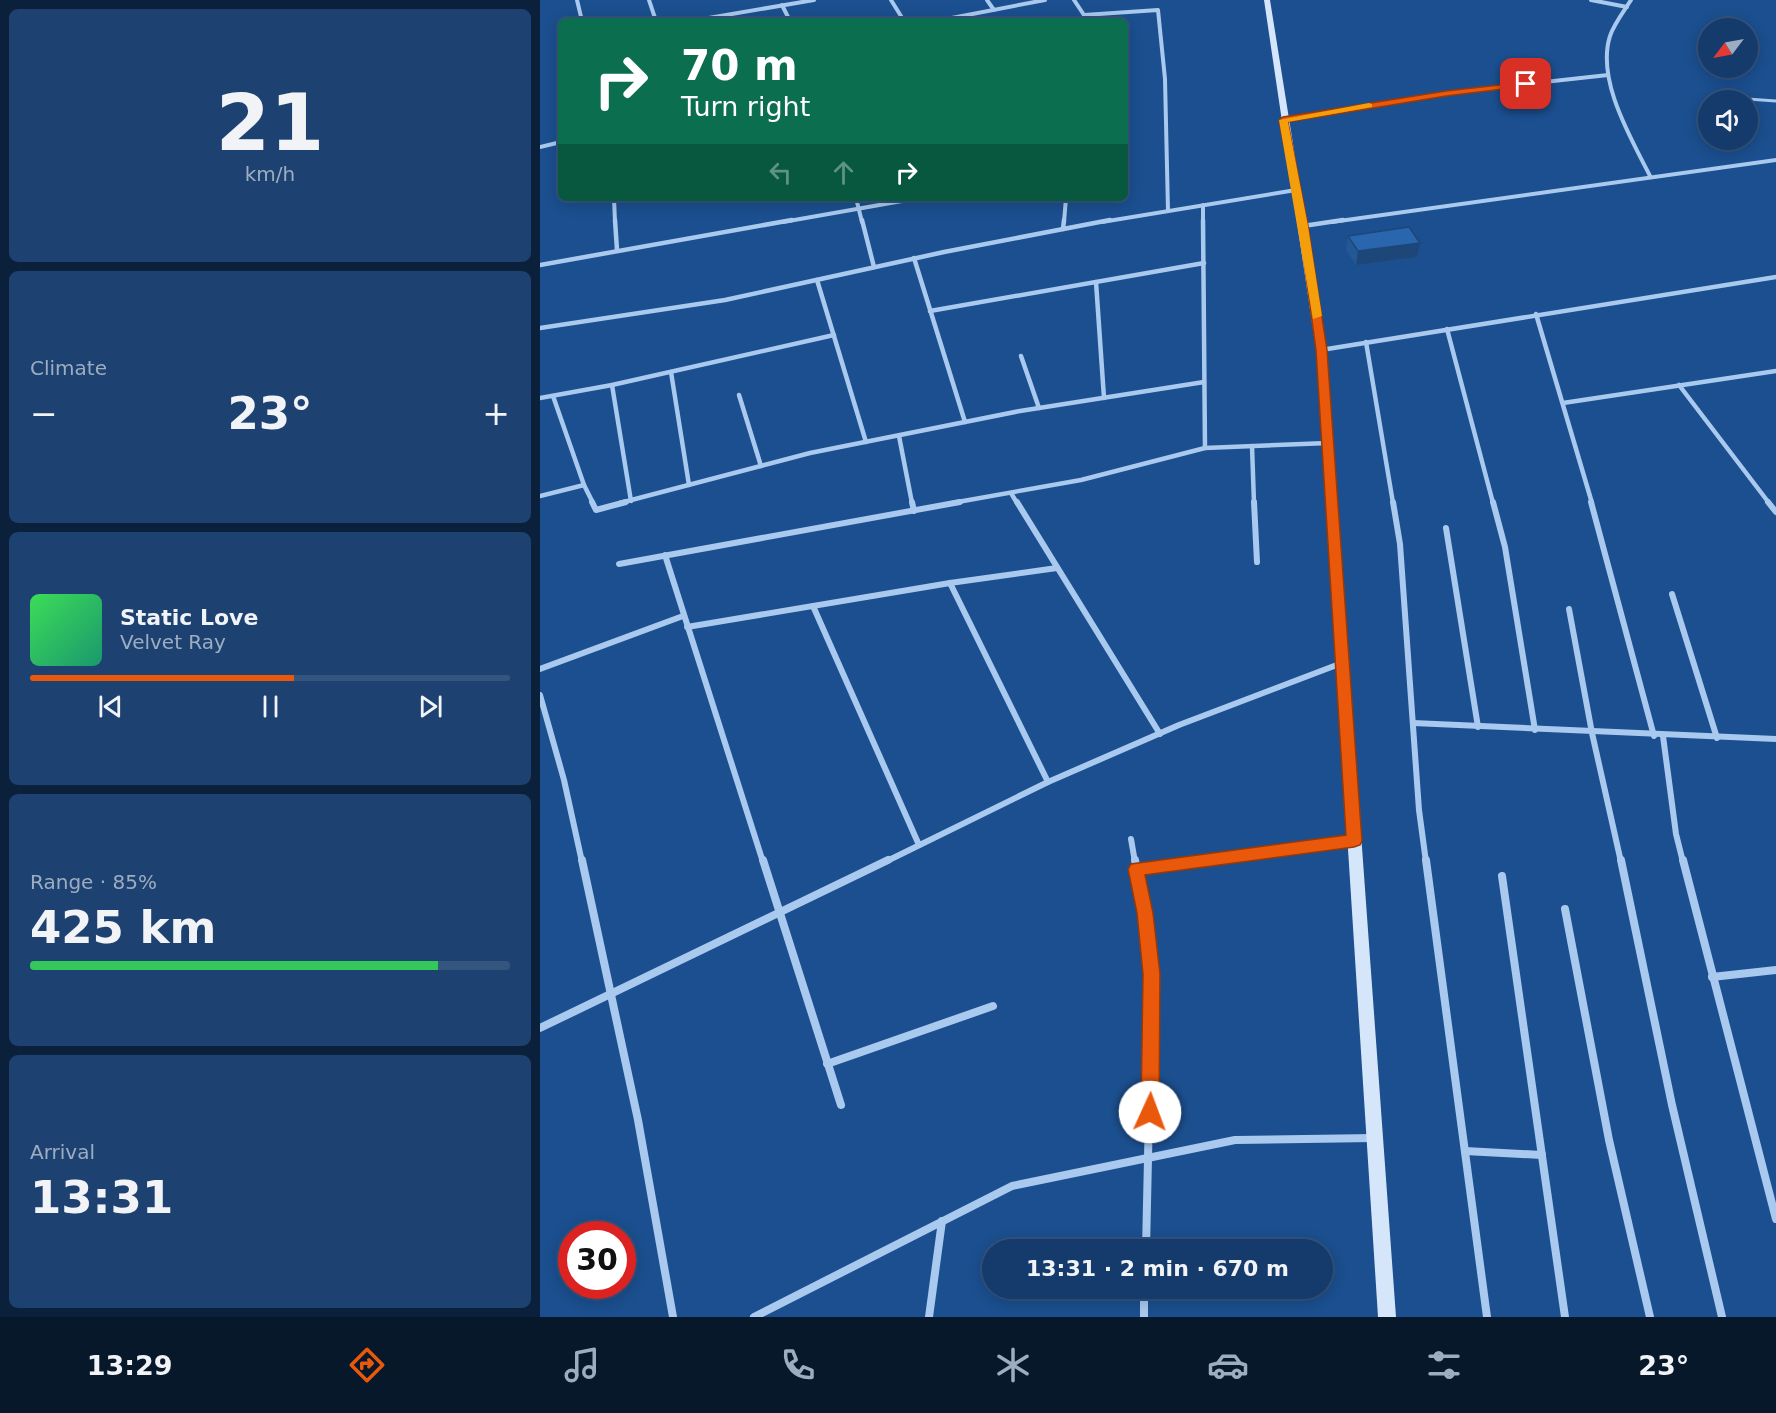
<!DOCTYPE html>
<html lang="en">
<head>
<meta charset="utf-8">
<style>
  :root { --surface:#143b6b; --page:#1d4271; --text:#f1f3f6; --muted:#9dadc1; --line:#33557e; --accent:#ea580c }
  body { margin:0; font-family:"DejaVu Sans",sans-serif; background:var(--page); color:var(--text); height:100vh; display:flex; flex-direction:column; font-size:22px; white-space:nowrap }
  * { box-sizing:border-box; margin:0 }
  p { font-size:20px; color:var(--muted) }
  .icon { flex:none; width:33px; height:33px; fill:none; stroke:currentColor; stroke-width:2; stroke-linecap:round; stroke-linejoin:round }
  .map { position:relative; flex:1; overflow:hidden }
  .drawer { display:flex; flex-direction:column; gap:9px; padding:9px; background:#0b203b; width:540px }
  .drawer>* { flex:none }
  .hud { position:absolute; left:18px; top:18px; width:570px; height:183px; border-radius:9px; box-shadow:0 3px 15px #0003,0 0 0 2px var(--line); background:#0b6e4f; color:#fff; overflow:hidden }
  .needle { width:39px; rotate:238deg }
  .fabs { position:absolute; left:1158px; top:18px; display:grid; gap:12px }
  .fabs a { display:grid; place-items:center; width:60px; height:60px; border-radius:50%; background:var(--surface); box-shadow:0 3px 15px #0003,0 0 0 2px var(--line); font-size:30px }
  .speed { position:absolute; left:18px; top:1221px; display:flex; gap:12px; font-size:30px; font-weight:700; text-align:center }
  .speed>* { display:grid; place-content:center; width:78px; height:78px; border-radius:50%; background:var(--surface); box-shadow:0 3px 15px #0003,0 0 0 2px var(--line); line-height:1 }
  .speed .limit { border:9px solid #d22; background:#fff; color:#111 }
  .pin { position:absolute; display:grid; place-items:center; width:51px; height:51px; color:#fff; margin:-26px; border-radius:12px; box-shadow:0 3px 9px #0006 }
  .me { position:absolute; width:66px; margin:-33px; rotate:2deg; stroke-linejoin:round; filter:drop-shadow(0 0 4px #0008) }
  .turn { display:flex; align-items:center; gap:21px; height:126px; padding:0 24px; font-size:27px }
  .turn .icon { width:78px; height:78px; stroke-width:2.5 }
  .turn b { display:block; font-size:42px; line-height:51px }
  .lanes { display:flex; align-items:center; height:57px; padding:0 24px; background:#0003; justify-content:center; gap:30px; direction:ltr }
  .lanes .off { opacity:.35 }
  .big { font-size:45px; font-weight:600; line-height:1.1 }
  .drawer .widget { flex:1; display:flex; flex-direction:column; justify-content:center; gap:9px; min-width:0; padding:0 21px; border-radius:9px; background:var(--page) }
  .drawer .dial { align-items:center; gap:0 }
  .dial b { font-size:78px; line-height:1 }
  .song { display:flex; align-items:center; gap:18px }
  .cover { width:72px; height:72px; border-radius:9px; background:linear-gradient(135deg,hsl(130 70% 55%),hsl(160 70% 35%)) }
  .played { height:6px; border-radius:3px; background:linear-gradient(90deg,var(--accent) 55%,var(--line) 55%) }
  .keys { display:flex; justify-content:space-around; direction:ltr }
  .heat { display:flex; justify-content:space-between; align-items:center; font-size:33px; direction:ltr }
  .charge { height:9px; border-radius:4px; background:linear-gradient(90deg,#34c759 85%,var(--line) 0) }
  .trip { position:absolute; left:442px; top:1239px; width:351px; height:60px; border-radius:30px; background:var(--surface); box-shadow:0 3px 15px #0003,0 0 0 2px var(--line); font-weight:600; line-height:60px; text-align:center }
  .tabs { display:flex; height:96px; justify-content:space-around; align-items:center; background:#08182b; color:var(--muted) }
  .tabs .icon { width:42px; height:42px }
  .tabs .on { color:var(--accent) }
  .tabs b { font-size:27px; color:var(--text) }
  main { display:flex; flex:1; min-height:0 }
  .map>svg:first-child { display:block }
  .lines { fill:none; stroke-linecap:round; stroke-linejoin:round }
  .lane { stroke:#a9c9ee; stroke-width:3 }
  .street-far3 { stroke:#a9c9ee; stroke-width:4 }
  .street-far2 { stroke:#a9c9ee; stroke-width:4.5 }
  .street-far1 { stroke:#a9c9ee; stroke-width:6 }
  .street { stroke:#a9c9ee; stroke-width:8 }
  .secondary { fill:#d6e6fa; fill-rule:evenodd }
  .wall { fill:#245895 }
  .shaded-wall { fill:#1d4779 }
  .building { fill:#2a66ad; stroke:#1d4779; stroke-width:1.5 }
  .route { fill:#ea580c; stroke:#983908; stroke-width:1.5 }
  .slow { fill:#f59e0b }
</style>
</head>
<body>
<main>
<section class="drawer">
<div class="widget dial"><b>21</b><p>km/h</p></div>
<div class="widget"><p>Climate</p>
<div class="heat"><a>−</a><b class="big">23°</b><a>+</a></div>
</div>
<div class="widget">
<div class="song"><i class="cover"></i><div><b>Static Love</b><p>Velvet Ray</p></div></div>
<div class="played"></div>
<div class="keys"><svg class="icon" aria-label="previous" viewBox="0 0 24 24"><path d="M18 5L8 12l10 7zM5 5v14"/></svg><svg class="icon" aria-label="pause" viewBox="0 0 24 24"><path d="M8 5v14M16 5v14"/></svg><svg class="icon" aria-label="next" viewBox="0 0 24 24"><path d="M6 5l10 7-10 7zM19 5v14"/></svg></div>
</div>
<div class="widget"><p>Range · 85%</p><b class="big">425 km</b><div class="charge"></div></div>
<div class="widget"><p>Arrival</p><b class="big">13:31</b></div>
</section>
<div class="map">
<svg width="1236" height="1317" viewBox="0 0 1236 1317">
  <rect width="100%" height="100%" fill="#1b4f8f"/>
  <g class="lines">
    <polyline class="lane" points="1179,97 1236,101"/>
    <g class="street-far3">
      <polyline points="37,0 42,21"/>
      <polyline points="109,0 116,21"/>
      <polyline points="351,0 364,21"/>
      <polyline points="447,0 454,10"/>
      <polyline points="534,0 544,15"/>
      <polyline points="1051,0 1087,7"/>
      <path d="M1091,0C1084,11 1074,24 1070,36C1056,80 1091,138 1110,176"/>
      <polyline points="242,5 250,21"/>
      <polyline points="544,15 618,10 625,79 628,211"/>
      <polyline points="151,21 274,0"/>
      <polyline points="396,21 505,0"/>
      <polyline points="743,120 924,91 1068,75"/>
      <polyline points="0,147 21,142"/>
      <polyline points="74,198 75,222"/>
      <polyline points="316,198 322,222"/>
      <polyline points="663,205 663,222"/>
      <polyline points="243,222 379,198"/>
      <polyline points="524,222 526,198"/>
      <polyline points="562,222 756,190"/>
      <polyline points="792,222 1236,160"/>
    </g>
    <g class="street-far2">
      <polyline points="75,220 77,250"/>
      <polyline points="322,220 334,267"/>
      <polyline points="663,220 665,448"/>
      <polyline points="763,226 803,220"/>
      <polyline points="523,229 524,220"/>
      <polyline points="374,258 425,422"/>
      <polyline points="0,265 252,220"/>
      <polyline points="277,280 326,442"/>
      <polyline points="556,282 564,398"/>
      <polyline points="390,311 664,263"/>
      <polyline points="996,314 1052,503"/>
      <polyline points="0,328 185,300 404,252 570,220"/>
      <polyline points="907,329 953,503"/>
      <polyline points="826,342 853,503"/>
      <polyline points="781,350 1236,277"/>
      <polyline points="481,356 499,408"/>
      <polyline points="131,372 149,485"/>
      <polyline points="72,385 91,501"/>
      <polyline points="1139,385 1229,503"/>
      <polyline points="199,395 221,466"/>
      <polyline points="13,396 44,485"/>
      <polyline points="0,398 72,385 294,335"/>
      <polyline points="1023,403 1236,371"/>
      <polyline points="359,436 372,503"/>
      <polyline points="712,446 714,503"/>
      <polyline points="471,493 477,503"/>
      <polyline points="0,496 44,485 53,503"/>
      <polyline points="80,503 270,453 480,411 664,382"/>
      <polyline points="412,503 541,480 665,448 788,443"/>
    </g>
    <g class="street-far1">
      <polyline points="52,502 56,510 86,502"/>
      <polyline points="372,502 374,511"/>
      <polyline points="477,502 620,734"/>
      <polyline points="714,502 717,562"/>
      <polyline points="853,502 860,544 879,810 886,862"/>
      <polyline points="953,502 965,547 995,730"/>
      <polyline points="1051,502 1114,736"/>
      <polyline points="1228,502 1236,512"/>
      <polyline points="906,528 938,727"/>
      <polyline points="125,555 223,862"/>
      <polyline points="79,564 420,502"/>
      <polyline points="410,583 508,782"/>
      <polyline points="1132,594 1177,738"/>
      <polyline points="273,606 379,845"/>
      <polyline points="1029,609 1052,733 1081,862"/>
      <polyline points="147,627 410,583 517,568"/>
      <polyline points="0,669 143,616"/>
      <polyline points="0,695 24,780 42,862"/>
      <polyline points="873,723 1236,739"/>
      <polyline points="1123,736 1136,834 1143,862"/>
      <polyline points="591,839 595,862"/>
      <polyline points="345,862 508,782 639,725 802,663"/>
      <polyline points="652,862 814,841"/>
    </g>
    <g class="street">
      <polyline points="42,860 98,1120 133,1317"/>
      <polyline points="223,860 301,1105"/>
      <polyline points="595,860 605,913 612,974 606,1250"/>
      <polyline points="886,860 947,1317"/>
      <polyline points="1081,860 1132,1105 1182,1317"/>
      <polyline points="1143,860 1236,1219"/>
      <polyline points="596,869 664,860"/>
      <polyline points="962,876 1025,1317"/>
      <polyline points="1025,909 1069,1140 1110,1317"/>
      <polyline points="1172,977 1236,970"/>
      <polyline points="0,1028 348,860"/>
      <polyline points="287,1064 453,1006"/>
      <polyline points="925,1151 1002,1155"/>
      <polyline points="604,1288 604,1317"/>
      <polyline points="214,1317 472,1186 695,1140 834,1138"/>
      <polyline points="389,1317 402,1221"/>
    </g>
    <polygon class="secondary" points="724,0 730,0 786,350 856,1317 838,1317 776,350"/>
  </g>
  <polygon class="wall" points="808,236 877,257 816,265 806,250"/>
  <polygon class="shaded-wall" points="880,243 877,257 816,265 818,251"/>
  <polygon class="building" points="869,227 880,243 818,251 808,236"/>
  <polygon class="route" points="986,82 989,82 989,86 906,96 748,122 768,226 787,350 822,841 820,845 814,847 605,875 613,913 620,974 619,1112 616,1118 610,1120 603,1118 601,1112 603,974 597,913 588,869 591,864 806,835 776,350 759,226 739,120 743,117 906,91"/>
  <polygon class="slow" points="829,103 832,104 832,107 748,122 768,226 782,316 773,319 739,120"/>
</svg>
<div class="fabs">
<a><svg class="needle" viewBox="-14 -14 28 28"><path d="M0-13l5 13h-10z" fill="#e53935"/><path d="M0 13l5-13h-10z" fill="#9dadc1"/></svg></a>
<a><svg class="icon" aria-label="sound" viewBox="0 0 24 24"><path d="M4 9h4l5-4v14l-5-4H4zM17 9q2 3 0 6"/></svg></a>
</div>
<div class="speed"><div class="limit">30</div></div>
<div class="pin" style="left:986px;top:84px;background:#d93025"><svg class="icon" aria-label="arrive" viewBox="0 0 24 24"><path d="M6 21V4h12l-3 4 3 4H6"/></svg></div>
<svg class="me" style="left:610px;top:1112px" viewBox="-20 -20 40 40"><circle r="19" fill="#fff"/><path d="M0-13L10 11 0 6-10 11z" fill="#ea580c"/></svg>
<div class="trip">13:31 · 2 min · 670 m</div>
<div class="hud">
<div class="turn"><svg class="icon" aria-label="right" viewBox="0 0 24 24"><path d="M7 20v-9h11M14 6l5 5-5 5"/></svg><div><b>70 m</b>Turn right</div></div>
<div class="lanes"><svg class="icon off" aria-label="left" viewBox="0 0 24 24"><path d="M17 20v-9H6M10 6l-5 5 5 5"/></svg><svg class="icon off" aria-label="ahead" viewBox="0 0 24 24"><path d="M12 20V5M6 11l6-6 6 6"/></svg><svg class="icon" aria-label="right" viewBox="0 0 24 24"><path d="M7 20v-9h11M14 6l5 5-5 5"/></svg></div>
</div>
</div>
</main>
<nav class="tabs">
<b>13:29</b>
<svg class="icon on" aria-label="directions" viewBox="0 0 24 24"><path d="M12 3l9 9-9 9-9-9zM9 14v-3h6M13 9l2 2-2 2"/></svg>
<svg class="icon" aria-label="music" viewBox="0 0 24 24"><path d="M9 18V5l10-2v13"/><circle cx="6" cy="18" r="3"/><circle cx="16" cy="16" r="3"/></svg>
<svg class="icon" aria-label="phone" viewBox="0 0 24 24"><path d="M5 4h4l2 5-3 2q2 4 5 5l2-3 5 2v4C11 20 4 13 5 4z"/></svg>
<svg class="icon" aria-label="climate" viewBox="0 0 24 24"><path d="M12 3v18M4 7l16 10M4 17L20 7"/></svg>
<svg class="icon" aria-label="car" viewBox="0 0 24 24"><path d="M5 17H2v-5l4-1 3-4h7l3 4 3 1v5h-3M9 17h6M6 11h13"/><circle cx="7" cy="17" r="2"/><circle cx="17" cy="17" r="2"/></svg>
<svg class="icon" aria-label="filters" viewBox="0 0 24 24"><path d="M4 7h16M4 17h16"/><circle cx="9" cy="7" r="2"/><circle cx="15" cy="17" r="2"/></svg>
<b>23°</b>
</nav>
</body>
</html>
